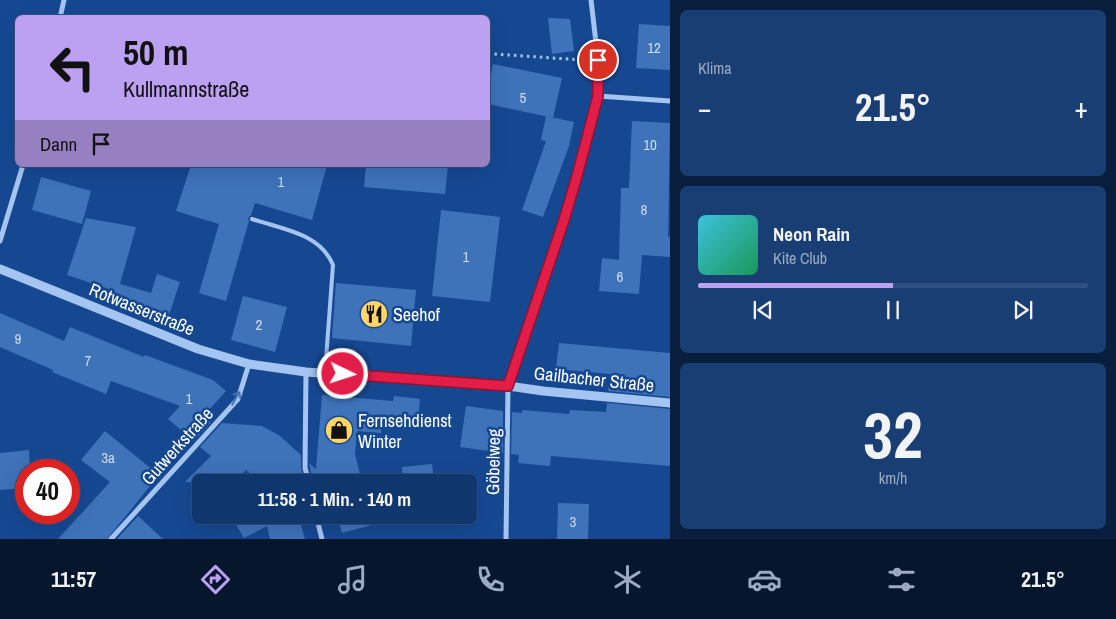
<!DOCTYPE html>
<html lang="de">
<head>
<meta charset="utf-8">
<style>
  :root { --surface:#10366e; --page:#193e73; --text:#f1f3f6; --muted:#9cabc2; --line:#305081; --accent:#bca0f2 }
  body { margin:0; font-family:"Archivo Narrow",sans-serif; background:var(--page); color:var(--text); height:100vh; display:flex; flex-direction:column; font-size:19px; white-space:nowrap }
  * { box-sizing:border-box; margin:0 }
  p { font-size:16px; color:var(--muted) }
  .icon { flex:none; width:28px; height:28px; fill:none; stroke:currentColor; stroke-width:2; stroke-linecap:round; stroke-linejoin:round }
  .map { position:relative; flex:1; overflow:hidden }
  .details { display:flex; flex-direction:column; gap:10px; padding:10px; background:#091e3c; width:446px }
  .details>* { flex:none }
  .guide { position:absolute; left:15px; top:15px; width:475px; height:152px; border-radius:8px; box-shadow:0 5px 20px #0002,0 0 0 1px var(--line); background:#bca0f2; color:#111; overflow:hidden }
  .speed { position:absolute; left:15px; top:459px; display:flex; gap:10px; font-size:25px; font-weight:700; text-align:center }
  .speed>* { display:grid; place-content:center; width:65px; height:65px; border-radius:50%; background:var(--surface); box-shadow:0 5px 20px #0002,0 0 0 1px var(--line); line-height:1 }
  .speed .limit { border:8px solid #d22; background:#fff; color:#111 }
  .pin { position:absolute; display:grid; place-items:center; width:42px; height:42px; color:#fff; margin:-21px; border:2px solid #fff; border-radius:50%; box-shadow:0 1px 5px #0007 }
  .me { position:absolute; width:55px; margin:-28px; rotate:94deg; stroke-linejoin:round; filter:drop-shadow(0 0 4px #0008) }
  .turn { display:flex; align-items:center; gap:18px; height:105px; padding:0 25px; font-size:22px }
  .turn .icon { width:65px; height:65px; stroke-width:2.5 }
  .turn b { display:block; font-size:35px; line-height:42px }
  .then { display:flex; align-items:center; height:48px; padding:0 25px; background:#0003; gap:10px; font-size:19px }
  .big { font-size:38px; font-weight:700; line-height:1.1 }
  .details .widget { flex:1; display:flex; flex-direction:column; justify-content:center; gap:8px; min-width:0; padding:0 18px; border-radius:8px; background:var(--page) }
  .details .dial { align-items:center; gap:0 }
  .dial b { font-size:65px; line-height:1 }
  .song { display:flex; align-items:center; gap:15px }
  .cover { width:60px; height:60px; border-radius:8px; background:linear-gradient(135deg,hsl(190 70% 55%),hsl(150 70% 35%)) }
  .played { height:5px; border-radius:2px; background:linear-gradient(90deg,var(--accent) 50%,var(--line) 50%) }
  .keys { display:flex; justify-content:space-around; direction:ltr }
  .heat { display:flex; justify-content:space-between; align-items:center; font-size:28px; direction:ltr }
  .trip { position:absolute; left:192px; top:474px; width:285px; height:50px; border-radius:8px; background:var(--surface); box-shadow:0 5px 20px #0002,0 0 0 1px var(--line); font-weight:700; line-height:50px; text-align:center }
  .dock { display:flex; height:80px; justify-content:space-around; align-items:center; background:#06162c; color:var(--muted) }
  .dock .icon { width:35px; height:35px }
  .dock .active { color:var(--accent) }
  .dock b { font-size:22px; color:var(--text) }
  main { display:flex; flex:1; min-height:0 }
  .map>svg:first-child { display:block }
  .building { fill:#3e72b9 }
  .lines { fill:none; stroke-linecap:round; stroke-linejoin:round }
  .path { stroke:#a4c4f1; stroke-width:3; stroke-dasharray:2.5 4; stroke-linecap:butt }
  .service { stroke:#a4c4f1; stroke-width:4 }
  .minor { stroke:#a4c4f1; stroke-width:5 }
  .tertiary { stroke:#a4c4f1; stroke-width:9 }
  .oneway { stroke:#4873b3 }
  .route-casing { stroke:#92132f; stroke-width:12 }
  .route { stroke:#e11d48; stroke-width:9 }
  .labels { text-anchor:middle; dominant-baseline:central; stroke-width:5; stroke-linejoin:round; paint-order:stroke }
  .number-label { font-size:15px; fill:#cfdcee }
  .street-label { font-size:18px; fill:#fff; stroke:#164892 }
  .poi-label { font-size:18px; fill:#fff; stroke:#164892; text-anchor:start }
</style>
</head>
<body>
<main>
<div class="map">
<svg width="670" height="539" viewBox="0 0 670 539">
  <rect width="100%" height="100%" fill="#164892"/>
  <g class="building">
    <polygon points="548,18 570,19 574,51 552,54"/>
    <polygon points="639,24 670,26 670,70 636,68"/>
    <polygon points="493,64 562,78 553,118 488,104 488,90"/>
    <polygon points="546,116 574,122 569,146 543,217 522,210 546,141 541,140"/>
    <polygon points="632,121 670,123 668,237 670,237 670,257 642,255 639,294 599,291 602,258 619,260 621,188 629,188"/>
    <polygon points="191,165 327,165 312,220 255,203 251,215 248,218 249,221 226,301 199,293 219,224 176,211"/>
    <polygon points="366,165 448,165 445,194 364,187"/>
    <polygon points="41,177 91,191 82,224 32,210"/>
    <polygon points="441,210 500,217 490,302 432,296"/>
    <polygon points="86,218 136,227 120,284 151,293 157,274 180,282 168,318 107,296 109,289 67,275"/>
    <polygon points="336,283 416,290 411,346 332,338"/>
    <polygon points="243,296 287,307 275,352 231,340"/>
    <polygon points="0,313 64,341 70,327 144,357 145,355 213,380 226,391 198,422 211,422 194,441 168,419 180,406 111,381 106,394 52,372 53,370 0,347"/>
    <polygon points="559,343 670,353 670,397 608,391 610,374 556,369"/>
    <polygon points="322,395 393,401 394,396 420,399 418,424 382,419 381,433 357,431 355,454 362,482 313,482 309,463 316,469"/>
    <polygon points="607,403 670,409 670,466 551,456 550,466 518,463 519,455 511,454 512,412 522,413 522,410 569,414 570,410 606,412"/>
    <polygon points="466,406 503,411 503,453 460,447"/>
    <polygon points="222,423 262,426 280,436 301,455 301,468 305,482 260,482 246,470 234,482 185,482 211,456 200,447"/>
    <polygon points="105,431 159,475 107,539 58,539 110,482 81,460"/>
    <polygon points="29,450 30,470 26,470 26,488 0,490 0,453"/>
    <polygon points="432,464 434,482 403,482 402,467"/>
    <polygon points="558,503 589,504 588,539 557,539"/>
    <polygon points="246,515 298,515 305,539 270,539 267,526 244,538 235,523"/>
    <polygon points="337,515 370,515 372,525 342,533"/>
    <polygon points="138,516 163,539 117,539"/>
  </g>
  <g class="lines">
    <polyline class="path" points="488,55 494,54 583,60"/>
    <path class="service" d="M252,219C281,229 320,233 333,265L325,373"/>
    <g class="minor">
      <polyline points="60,18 64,0"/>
      <polyline points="598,96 670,101"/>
      <polyline points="0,241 23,165"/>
      <polyline points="306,372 305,468 309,482"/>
      <polyline points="316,515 322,539"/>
      <polyline points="111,539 238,399 249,364"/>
      <polyline points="506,539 508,386 564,220 598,96 598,60 591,0"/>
    </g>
    <polyline class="tertiary" points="0,269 198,349 249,364 306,372 508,386 543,391 670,403"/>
  </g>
  <defs><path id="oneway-shaft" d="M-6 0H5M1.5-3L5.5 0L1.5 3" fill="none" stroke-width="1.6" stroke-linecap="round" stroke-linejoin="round" transform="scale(1.25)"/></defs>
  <use class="oneway" href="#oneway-shaft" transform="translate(236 398) rotate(-60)"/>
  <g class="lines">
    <defs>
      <polyline id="route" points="343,374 508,386 564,220 577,176 598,96 598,60"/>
    </defs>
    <use href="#route" class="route-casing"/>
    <use href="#route" class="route"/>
  </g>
  <defs>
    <symbol id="restaurant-disc" viewBox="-11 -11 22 22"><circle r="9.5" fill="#ffd663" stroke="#164892"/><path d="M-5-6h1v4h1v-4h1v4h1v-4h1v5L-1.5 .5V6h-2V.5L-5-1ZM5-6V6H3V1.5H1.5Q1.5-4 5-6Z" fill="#111"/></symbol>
    <symbol id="shop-disc" viewBox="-11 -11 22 22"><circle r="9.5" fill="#ffd663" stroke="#164892"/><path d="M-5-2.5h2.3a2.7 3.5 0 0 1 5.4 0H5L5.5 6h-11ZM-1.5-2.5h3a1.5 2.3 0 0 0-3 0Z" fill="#111"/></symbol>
  </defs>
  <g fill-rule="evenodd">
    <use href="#restaurant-disc" x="358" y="298" width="32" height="32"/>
    <use href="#shop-disc" x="323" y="414" width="32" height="32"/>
  </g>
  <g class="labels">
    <g class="number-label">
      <text x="654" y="47">12</text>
      <text x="523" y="97">5</text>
      <text x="650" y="144">10</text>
      <text x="281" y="181">1</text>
      <text x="644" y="209">8</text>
      <text x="466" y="256">1</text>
      <text x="620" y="276">6</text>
      <text x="259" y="324">2</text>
      <text x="18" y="338">9</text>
      <text x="88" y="360">7</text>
      <text x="189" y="398">1</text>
      <text x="108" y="457">3a</text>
      <text x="573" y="521">3</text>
    </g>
    <g class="street-label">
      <text transform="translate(142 309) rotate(22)">Rotwasserstraße</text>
      <text transform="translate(594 379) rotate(6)">Gailbacher Straße</text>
      <text transform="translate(177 446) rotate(-48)">Gutwerkstraße</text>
      <text transform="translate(493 462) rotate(-89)">Göbelweg</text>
    </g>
    <g class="poi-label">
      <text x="393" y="314">Seehof</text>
      <text x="358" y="420">Fernsehdienst<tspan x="358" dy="21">Winter</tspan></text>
    </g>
  </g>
</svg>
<div class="speed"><div class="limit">40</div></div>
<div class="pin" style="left:598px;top:60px;background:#d93025"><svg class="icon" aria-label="arrive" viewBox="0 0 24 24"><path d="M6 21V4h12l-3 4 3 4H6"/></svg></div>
<svg class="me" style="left:343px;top:374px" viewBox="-20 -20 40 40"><circle r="17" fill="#e11d48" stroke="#fff" stroke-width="3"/><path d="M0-11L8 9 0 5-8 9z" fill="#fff"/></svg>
<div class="trip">11:58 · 1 Min. · 140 m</div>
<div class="guide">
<div class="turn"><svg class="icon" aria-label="left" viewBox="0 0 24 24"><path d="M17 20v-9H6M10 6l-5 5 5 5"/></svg><div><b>50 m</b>Kullmannstraße</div></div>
<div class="then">Dann<svg class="icon" aria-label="arrive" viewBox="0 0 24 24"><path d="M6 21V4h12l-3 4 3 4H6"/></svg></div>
</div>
</div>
<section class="details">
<div class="widget"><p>Klima</p>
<div class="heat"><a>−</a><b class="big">21.5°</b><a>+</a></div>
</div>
<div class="widget">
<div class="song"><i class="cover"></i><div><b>Neon Rain</b><p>Kite Club</p></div></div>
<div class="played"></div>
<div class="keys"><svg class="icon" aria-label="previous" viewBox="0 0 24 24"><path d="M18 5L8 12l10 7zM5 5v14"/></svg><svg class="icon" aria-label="pause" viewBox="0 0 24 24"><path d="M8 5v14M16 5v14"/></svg><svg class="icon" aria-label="next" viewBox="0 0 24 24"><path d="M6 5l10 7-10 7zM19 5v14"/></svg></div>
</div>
<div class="widget dial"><b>32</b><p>km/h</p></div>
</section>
</main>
<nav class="dock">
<b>11:57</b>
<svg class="icon active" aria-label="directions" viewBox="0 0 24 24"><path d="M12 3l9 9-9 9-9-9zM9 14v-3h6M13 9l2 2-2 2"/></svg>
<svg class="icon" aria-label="music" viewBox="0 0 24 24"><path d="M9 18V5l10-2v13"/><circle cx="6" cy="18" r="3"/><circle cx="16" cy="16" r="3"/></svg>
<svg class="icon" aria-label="phone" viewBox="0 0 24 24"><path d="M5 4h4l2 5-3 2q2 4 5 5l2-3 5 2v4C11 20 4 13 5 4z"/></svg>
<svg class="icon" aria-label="climate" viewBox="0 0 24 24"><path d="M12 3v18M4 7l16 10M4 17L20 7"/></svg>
<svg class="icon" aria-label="car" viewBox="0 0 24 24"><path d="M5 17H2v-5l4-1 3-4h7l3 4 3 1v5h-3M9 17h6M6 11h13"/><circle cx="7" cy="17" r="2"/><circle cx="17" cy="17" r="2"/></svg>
<svg class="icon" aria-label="filters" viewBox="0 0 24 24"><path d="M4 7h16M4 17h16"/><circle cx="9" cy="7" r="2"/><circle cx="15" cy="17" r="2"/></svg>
<b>21.5°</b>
</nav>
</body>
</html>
